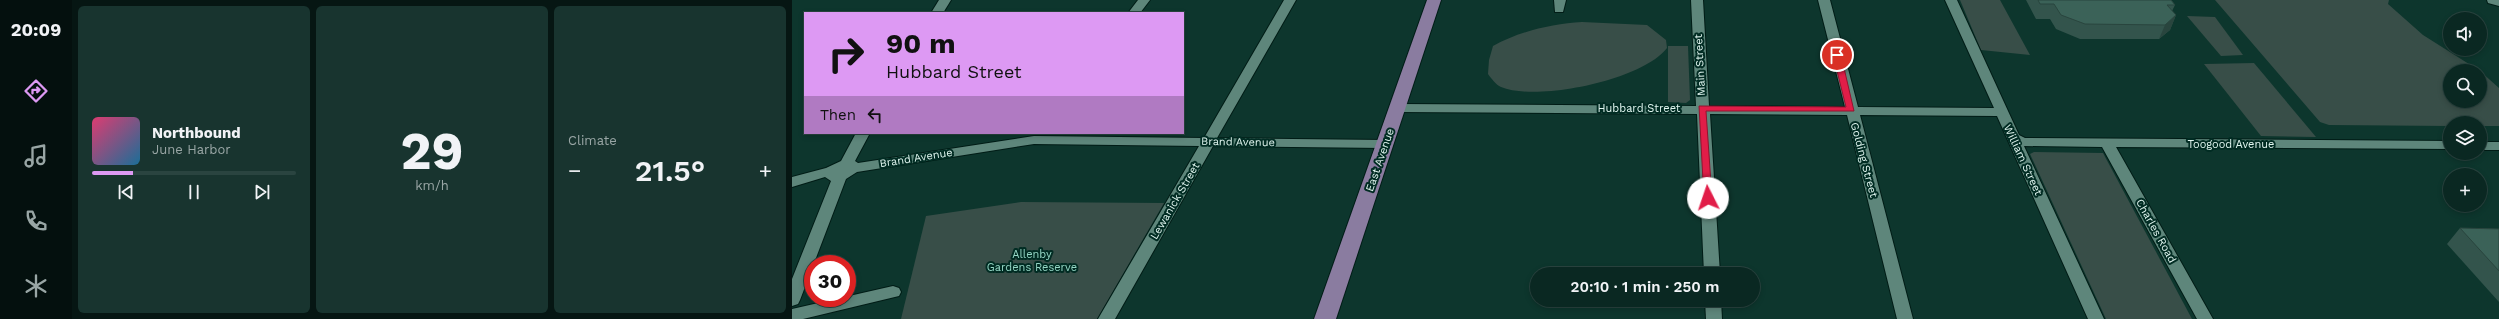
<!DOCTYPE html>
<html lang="en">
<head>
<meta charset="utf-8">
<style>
  :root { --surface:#0a2822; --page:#18342f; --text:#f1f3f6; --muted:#99a6a5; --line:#2a4440; --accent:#dd99f3 }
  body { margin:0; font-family:"Work Sans",sans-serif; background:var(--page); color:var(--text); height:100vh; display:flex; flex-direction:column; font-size:15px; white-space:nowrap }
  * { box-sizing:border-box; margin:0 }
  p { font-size:13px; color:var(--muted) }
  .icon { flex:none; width:22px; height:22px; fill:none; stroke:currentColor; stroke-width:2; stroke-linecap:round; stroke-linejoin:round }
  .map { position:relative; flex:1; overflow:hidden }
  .details { display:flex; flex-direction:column; gap:6px; padding:6px; background:#061613; width:720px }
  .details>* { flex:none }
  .banner { position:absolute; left:12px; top:12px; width:380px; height:122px; border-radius:0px; box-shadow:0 2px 6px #0003,0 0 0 1px var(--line); background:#dd99f3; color:#111; overflow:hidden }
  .controls { position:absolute; left:1651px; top:12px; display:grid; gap:8px }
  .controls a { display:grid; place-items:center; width:44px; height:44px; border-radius:50%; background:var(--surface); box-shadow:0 2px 6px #0003,0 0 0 1px var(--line); font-size:20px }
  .speed { position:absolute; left:12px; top:255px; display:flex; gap:8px; font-size:20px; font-weight:700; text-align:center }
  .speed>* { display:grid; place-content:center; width:52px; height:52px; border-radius:50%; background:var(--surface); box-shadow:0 2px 6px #0003,0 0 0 1px var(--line); line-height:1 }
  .speed .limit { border:6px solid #d22; background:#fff; color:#111 }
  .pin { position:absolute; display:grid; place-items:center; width:34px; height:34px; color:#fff; margin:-17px; border:2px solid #fff; border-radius:50%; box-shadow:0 1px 4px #0007 }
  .me { position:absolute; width:44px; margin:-22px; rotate:356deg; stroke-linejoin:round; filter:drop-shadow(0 0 3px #0008) }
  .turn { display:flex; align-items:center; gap:14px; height:84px; padding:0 16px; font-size:18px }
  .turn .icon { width:52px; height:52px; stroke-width:2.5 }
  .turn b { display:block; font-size:28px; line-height:34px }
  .then { display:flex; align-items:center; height:38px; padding:0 16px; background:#0003; gap:8px; font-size:15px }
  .big { font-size:30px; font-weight:600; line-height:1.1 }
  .details .card { flex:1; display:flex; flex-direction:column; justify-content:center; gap:6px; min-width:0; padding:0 14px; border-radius:6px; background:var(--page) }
  .details .dial { align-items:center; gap:0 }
  .dial b { font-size:52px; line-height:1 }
  .song { display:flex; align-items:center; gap:12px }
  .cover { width:48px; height:48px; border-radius:6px; background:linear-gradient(135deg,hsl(340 70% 55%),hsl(200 70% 35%)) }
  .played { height:4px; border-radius:2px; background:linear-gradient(90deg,var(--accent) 20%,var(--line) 20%) }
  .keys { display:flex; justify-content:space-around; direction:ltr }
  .heat { display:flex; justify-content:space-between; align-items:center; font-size:22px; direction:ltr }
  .details .tiles { flex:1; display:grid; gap:6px; grid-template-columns:repeat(3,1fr) }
  .trip { position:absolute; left:738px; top:267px; width:230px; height:40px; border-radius:20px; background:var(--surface); box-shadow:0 2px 6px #0003,0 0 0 1px var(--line); font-weight:600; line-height:40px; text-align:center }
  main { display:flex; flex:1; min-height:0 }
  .menu { display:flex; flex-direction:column; width:72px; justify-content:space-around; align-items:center; background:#04100e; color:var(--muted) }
  .menu .icon { width:28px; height:28px }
  .menu .on { color:var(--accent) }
  .menu b { font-size:18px; color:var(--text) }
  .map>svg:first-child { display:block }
  .green { fill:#384e48 }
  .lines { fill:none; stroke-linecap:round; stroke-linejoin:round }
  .minor-casing { stroke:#001c16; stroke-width:2 }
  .major-casing { stroke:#001c16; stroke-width:2 }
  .minor { fill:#5e867b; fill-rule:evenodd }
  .major { fill:#8a7ca0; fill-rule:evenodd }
  .wall { fill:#33544c }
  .shaded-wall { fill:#29453e }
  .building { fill:#3b6258; stroke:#29453e }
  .route { fill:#e11d48; stroke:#92132f }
  .labels { text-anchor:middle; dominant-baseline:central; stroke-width:4; stroke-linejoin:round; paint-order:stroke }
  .street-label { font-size:11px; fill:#e1f6f0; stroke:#012c23 }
  .park-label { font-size:11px; fill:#96d8c6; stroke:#012c23 }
</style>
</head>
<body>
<main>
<nav class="menu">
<b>20:09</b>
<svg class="icon on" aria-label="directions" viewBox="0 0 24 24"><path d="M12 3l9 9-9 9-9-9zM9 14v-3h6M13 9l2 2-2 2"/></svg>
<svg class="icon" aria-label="music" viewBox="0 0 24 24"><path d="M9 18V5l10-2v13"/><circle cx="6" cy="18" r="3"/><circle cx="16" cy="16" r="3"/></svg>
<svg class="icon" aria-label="phone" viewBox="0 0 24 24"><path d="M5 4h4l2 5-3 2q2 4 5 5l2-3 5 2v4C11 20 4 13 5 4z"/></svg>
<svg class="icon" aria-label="climate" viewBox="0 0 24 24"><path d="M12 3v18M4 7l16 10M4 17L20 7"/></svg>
</nav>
<section class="details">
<div class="tiles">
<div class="card">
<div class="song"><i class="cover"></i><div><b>Northbound</b><p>June Harbor</p></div></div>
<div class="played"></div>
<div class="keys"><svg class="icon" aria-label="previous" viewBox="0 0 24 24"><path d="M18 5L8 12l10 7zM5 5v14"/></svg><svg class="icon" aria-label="pause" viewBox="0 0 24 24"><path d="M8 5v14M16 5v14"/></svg><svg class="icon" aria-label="next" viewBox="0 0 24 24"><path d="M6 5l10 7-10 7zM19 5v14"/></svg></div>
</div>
<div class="card dial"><b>29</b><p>km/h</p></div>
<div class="card"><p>Climate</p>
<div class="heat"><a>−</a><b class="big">21.5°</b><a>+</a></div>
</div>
</div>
</section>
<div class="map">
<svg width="1707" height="319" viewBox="0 0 1707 319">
  <rect width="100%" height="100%" fill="#0d362d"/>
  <g class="green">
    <polygon points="1168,0 1208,0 1238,55 1189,50"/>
    <polygon points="1423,0 1597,0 1596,4 1631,35 1688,71 1658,71 1658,101 1688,101 1688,71 1707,88 1707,126 1688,126 1688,123 1658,123 1658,126 1537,125 1528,122"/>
    <polygon points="1395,16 1423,17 1451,55 1429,56"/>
    <path d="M790,22L855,25L874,40L875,48C851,80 745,102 709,87C704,85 699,78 696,74L697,60L701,46C728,31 760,24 790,22Z"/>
    <polygon points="876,46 896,46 898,100 894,103 876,102"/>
    <polygon points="1462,63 1524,137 1469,136 1412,64"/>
    <polygon points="1242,152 1311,153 1400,319 1314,319 1238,154"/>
    <polygon points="229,202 372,203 305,319 109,319 134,216"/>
  </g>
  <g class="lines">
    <defs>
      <g id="minor">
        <polygon points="147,0 159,0 151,13 139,13"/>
        <polygon points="346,0 358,0 348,13 336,13"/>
        <polygon points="492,0 504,0 425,138 593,140 600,144 593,148 421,146 323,319 306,319 407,146 242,144 65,172 54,179 8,300 6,304 0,306 0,279 39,181 33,177 0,187 0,177 34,168 49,161 64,133 78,133 63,161 66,163 242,136 412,138"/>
        <polygon points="762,0 774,0 771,12 763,12"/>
        <polygon points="899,0 911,0 917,106 1053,107 1026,0 1038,0 1066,107 1202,108 1153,0 1165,0 1227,135 1233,138 1658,141 1658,149 1324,147 1421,319 1405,319 1310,147 1232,146 1312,319 1296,319 1205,116 1068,115 1121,319 1105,319 1055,115 918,114 928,274 912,274 905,114 606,112 599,108 606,104 904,106"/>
        <polygon points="1695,0 1707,0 1707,6 1696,3"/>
        <rect x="1688" y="142" width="19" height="8"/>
        <polygon points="101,286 107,288 109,292 107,296 11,319 0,319 0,309"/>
        <polygon points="913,300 929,300 930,319 914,319"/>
      </g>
      <polygon id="major" points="635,0 649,0 544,319 522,319"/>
    </defs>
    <use href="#minor" class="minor-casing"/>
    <use href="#major" class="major-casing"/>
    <use href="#minor" class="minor"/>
    <use href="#major" class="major"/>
  </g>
  <g class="wall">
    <polygon points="1234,0 1379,0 1383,5 1380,11 1384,15 1378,30 1367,39 1288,39 1264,29 1258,19 1244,19"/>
    <polygon points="1668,228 1707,229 1707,302 1655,244"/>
  </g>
  <polygon class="shaded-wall" points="1384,15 1378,30 1367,39 1373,25"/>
  <g class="building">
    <polygon points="1246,0 1379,0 1383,5 1375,5 1384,15 1373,25 1293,24 1269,15 1262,4 1248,4"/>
    <polygon points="1668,228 1707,229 1707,271"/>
  </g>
  <polygon class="route" points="1045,52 1049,55 1062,111 914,111 920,198 919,200 912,200 907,106 1054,107 1041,55"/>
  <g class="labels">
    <g class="street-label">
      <text transform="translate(908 65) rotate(-93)">Main Street</text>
      <text x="847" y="108">Hubbard Street</text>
      <text transform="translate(446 142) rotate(1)">Brand Avenue</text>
      <text x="1439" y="144">Toogood Avenue</text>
      <text transform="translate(124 158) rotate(-9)">Brand Avenue</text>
      <text transform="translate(588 160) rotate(-71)">East Avenue</text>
      <text transform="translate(1072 160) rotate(75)">Golding Street</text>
      <text transform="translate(1231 160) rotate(65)">William Street</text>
      <text transform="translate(383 201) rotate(-60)">Lewanick Street</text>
      <text transform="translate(1364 231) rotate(61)">Charles Road</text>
    </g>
    <g class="park-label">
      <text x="240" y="254">Allenby<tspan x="240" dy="13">Gardens Reserve</tspan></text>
    </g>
  </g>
</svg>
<div class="controls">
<a><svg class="icon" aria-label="sound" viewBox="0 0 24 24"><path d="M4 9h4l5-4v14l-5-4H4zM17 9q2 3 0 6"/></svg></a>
<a><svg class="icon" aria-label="search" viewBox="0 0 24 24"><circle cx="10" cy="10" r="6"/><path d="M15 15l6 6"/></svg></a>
<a><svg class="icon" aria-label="layers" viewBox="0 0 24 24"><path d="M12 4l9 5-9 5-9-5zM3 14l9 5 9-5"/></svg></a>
<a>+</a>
</div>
<div class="speed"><div class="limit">30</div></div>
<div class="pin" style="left:1045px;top:55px;background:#d93025"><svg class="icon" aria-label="arrive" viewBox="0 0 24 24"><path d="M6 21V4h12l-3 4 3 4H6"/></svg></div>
<svg class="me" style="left:916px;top:198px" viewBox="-20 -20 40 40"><circle r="19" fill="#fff"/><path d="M0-13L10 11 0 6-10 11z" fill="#e11d48"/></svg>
<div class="trip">20:10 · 1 min · 250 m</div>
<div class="banner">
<div class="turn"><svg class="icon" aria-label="right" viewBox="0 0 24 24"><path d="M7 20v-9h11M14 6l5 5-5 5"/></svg><div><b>90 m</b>Hubbard Street</div></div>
<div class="then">Then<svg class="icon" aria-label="left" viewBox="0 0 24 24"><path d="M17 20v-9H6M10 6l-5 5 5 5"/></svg></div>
</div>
</div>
</main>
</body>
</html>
